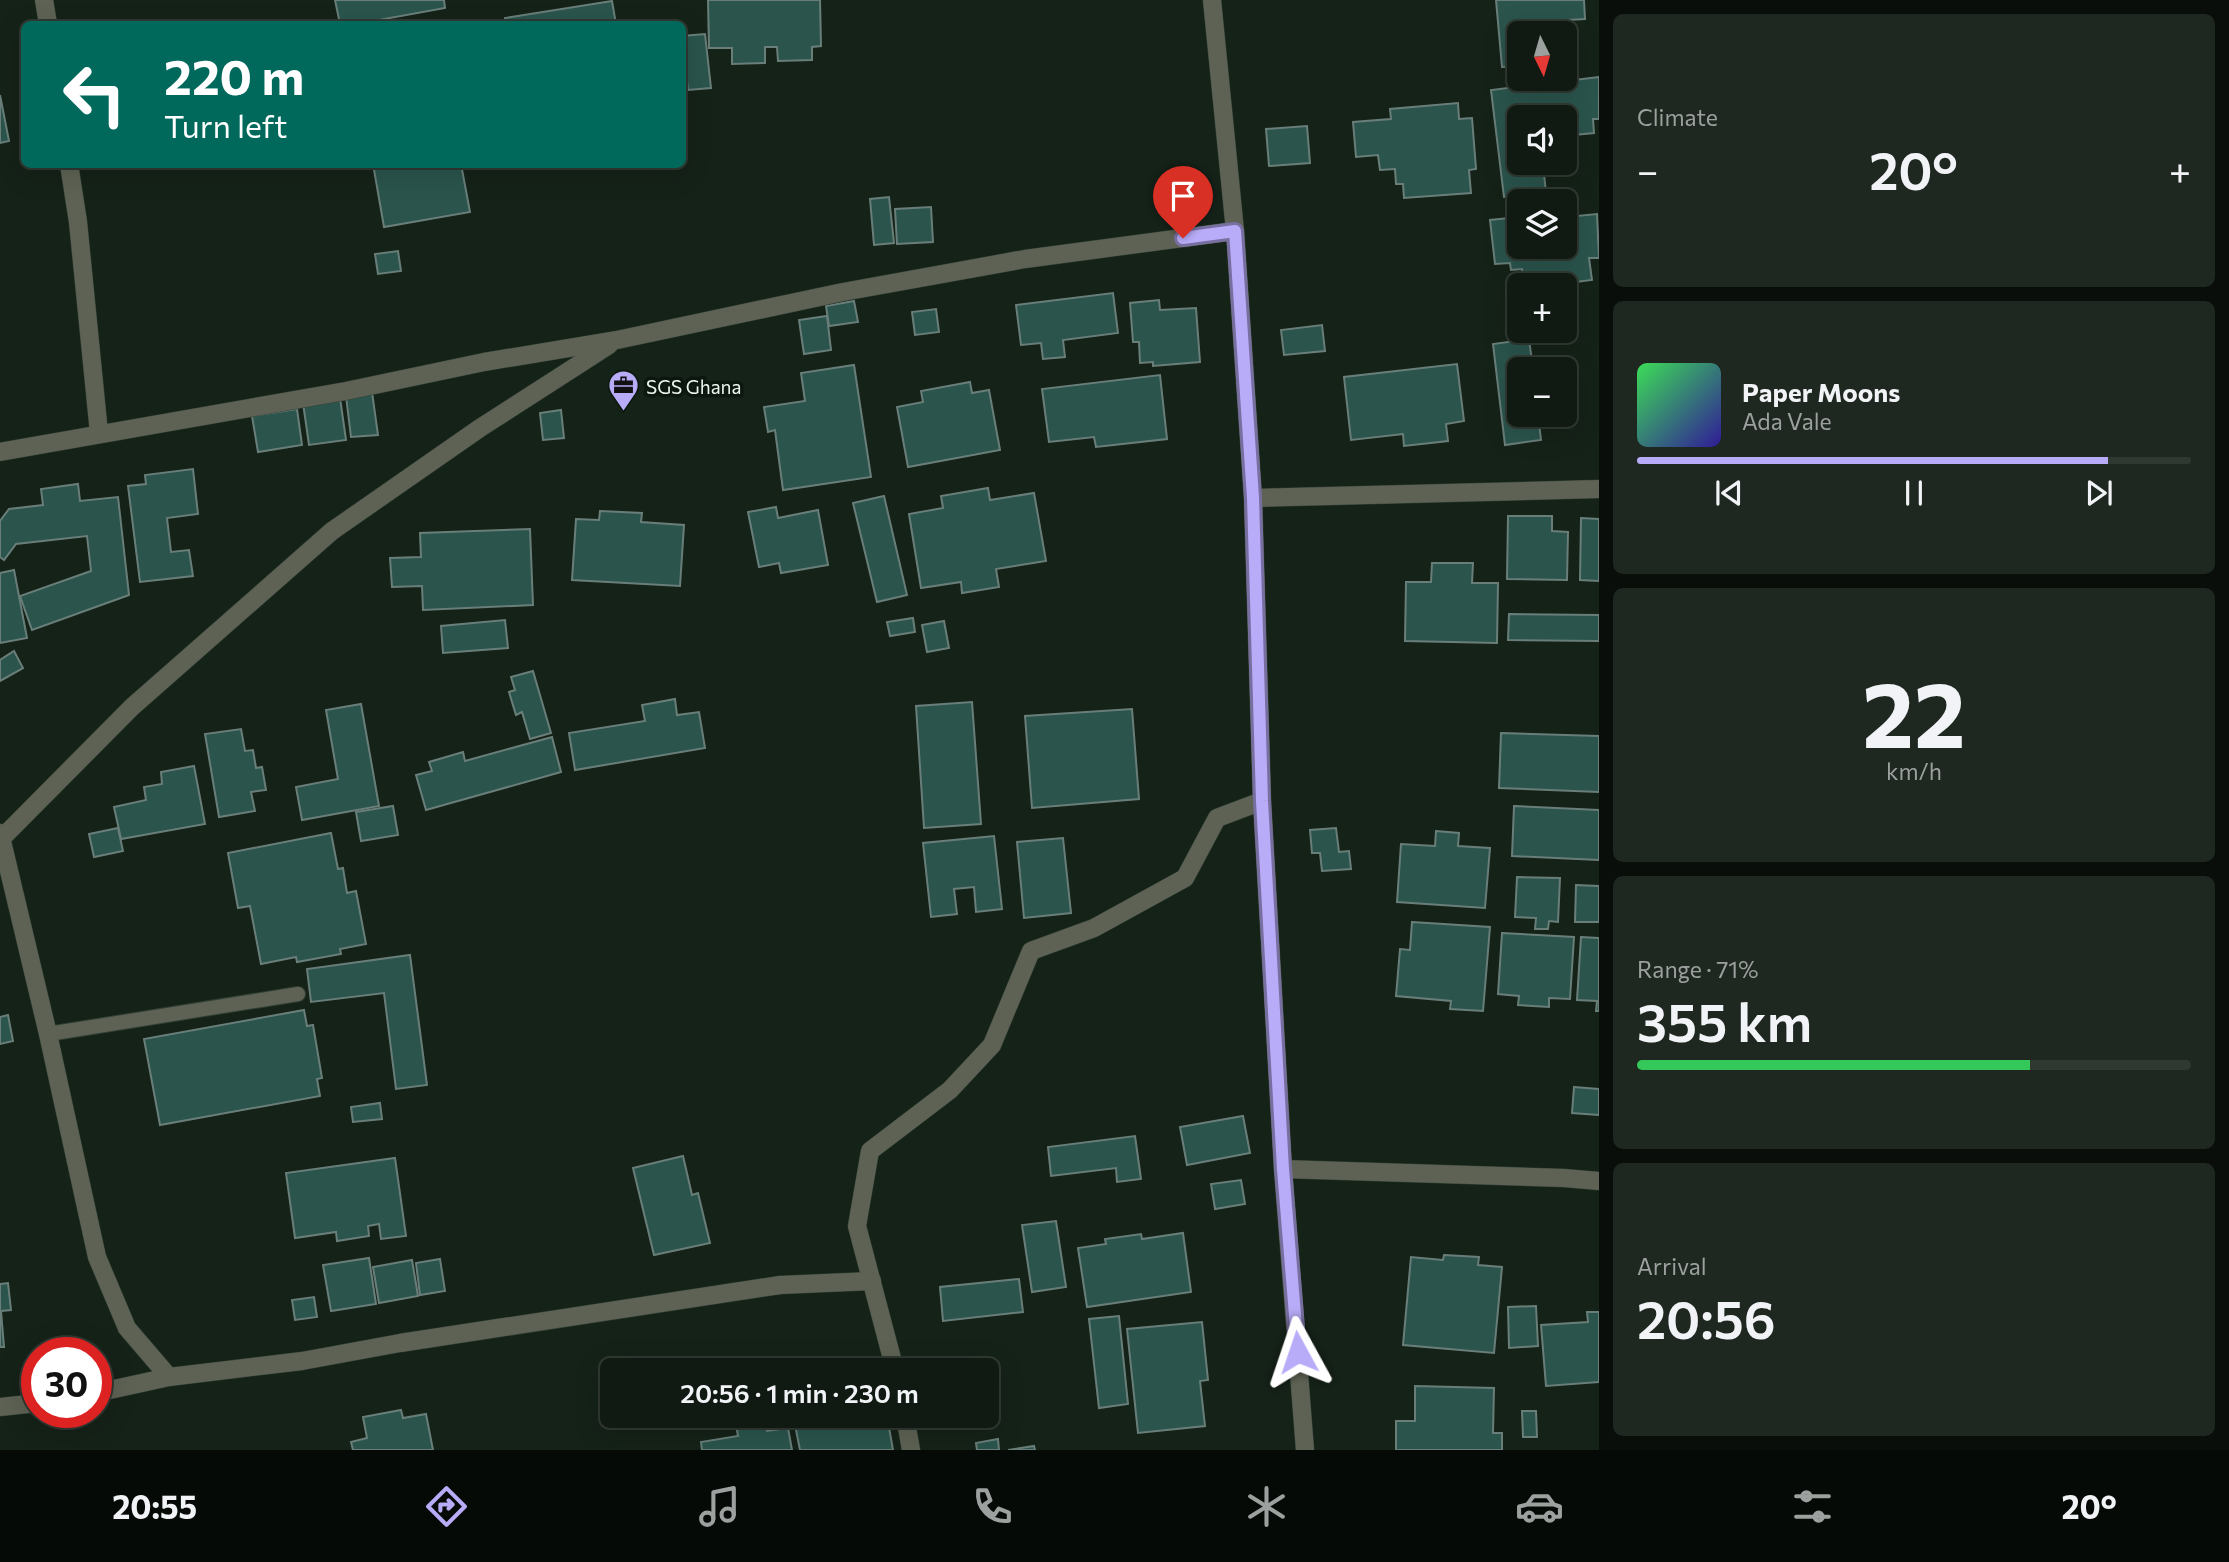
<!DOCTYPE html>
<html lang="en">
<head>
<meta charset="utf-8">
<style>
  :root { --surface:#101a12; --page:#1e2720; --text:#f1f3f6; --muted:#9ca19f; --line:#303832; --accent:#b8abf7 }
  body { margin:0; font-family:Commissioner,sans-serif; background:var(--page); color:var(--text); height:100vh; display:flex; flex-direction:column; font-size:26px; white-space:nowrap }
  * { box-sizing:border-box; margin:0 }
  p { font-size:23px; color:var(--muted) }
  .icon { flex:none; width:38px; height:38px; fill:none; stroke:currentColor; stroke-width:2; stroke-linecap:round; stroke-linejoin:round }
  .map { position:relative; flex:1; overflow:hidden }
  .details { display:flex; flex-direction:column; gap:14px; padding:14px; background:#090e0a; width:630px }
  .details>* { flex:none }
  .guide { position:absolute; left:21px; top:21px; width:665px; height:147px; border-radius:10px; box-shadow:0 7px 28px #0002,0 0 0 2px var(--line); background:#00695c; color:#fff; overflow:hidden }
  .needle { width:46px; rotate:175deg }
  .controls { position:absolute; left:1507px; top:21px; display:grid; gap:14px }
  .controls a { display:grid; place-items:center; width:70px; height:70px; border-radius:10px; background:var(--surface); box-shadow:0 7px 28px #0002,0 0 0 2px var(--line); font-size:35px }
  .speed { position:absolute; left:21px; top:1337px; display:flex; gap:14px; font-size:35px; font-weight:700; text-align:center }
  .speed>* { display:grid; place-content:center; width:91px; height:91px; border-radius:50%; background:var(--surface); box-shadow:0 7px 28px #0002,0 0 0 2px var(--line); line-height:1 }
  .speed .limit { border:10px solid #d22; background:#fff; color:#111 }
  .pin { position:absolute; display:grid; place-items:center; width:60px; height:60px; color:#fff; margin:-72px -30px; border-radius:50% 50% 50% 0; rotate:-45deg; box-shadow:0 0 7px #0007 }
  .pin .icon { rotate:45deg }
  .me { position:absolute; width:77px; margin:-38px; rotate:355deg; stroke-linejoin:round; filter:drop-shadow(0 0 5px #0008) }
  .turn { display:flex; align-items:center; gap:24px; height:147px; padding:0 28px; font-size:32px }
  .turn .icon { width:91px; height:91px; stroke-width:2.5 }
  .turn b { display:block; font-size:49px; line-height:60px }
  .big { font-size:52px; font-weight:600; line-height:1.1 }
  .details .widget { flex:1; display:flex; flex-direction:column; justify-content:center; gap:10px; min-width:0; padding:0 24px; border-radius:10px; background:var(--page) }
  .details .dial { align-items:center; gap:0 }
  .dial b { font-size:91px; line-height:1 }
  .song { display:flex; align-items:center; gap:21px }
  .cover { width:84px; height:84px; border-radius:10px; background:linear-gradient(135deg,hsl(130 70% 55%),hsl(250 70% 35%)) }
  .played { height:7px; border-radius:4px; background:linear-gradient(90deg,var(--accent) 85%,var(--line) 85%) }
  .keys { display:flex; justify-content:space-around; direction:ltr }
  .heat { display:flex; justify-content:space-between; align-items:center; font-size:38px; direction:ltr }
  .charge { height:10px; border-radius:5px; background:linear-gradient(90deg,#34c759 71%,var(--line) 0) }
  .trip { position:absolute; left:600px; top:1358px; width:399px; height:70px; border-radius:10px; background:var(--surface); box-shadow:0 7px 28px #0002,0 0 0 2px var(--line); font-weight:600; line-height:70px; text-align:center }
  .dock { display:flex; height:112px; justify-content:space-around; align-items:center; background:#060a07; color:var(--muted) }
  .dock .icon { width:49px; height:49px }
  .dock .on { color:var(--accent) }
  .dock b { font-size:32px; color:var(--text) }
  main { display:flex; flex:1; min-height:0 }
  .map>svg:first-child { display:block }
  .building { fill:#2a544c; stroke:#697e79; stroke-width:2 }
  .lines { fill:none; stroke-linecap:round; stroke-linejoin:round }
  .service-casing { stroke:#334036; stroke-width:16 }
  .minor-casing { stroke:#334036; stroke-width:19 }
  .service { stroke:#5d6254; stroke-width:14 }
  .minor { stroke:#5d6254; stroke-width:18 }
  .route-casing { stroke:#786fa1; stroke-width:18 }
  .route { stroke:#b8abf7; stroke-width:12 }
  .labels { text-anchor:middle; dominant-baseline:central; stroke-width:7; stroke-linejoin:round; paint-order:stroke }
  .poi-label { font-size:19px; fill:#edf6ee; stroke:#0c180f; text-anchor:start }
</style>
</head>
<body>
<main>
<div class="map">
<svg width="1599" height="1450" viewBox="0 0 1599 1450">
  <rect width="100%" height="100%" fill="#152218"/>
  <g class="building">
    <polygon points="335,0 444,0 445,8 357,24 340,24"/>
    <polygon points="708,0 820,0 821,46 812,47 812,60 778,61 777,47 765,47 765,63 732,64 732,48 709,48"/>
    <polygon points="1496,0 1584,0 1585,19 1551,21 1552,33 1519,33 1519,66 1502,67"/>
    <polygon points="612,1 616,24 506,24 505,18"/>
    <polygon points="705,34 711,88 688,90 682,36"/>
    <polygon points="1599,77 1599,119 1593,119 1594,133 1564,136 1564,117 1519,117 1519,163 1549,163 1550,173 1544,174 1546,192 1504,197 1491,90"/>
    <polygon points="0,95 9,141 0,143"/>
    <polygon points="1458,103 1459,119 1472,118 1476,169 1469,170 1471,193 1404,198 1403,184 1396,184 1395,169 1380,170 1378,155 1356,157 1353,122 1391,119 1390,109"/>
    <polygon points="1307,126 1310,163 1269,166 1266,129"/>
    <polygon points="373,164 461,164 470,212 384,227"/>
    <polygon points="889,197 894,243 874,245 870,199"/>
    <polygon points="931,207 933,242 897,244 895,209"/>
    <polygon points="1577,210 1577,216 1597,214 1599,258 1589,258 1592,280 1552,285 1524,285 1522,269 1511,270 1510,263 1495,264 1490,220 1519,217 1519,247 1564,247 1564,211"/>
    <polygon points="398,251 401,271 378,274 375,254"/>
    <polygon points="1113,293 1118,333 1063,340 1065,357 1043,359 1041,343 1021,345 1016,305"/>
    <polygon points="1159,300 1160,310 1196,308 1200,362 1153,366 1153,362 1140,363 1139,342 1133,342 1130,303"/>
    <polygon points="854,301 858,322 829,326 826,306"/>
    <polygon points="936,309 939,332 915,335 912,312"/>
    <polygon points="827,316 831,350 804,354 799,320"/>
    <polygon points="1322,325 1325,351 1284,355 1281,330"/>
    <polygon points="1529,339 1533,369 1519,369 1519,415 1538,415 1541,440 1505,445 1493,344"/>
    <polygon points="1457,364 1464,421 1446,424 1448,441 1404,446 1403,434 1351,440 1344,377"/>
    <polygon points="854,365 871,477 783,490 775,430 768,432 764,407 805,401 801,373"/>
    <polygon points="1160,375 1167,439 1096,447 1094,437 1049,442 1042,389"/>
    <polygon points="970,382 972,393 989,390 1000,450 908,467 897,407 923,402 921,391"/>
    <polygon points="372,392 378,435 351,437 346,396"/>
    <polygon points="340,398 346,440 309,445 303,403"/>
    <polygon points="297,409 302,445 258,452 252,416"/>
    <polygon points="561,410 564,438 543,440 540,413"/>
    <polygon points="193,469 198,514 167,518 171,552 189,550 193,576 140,582 128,486 146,484 145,475"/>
    <polygon points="78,484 80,501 118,497 129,595 32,630 20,596 91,571 87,536 16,544 4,560 0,557 0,521 9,509 43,505 41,489"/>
    <polygon points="988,488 990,500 1034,493 1046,561 996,569 999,587 962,593 961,582 921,588 909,514 943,508 941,496"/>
    <polygon points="884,496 907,595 877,602 853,503"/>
    <polygon points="776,507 778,518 818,510 828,565 781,573 779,563 759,567 748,512"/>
    <polygon points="600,511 642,513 641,522 684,525 680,586 572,580 576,519 599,520"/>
    <polygon points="1508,516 1552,516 1552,531 1568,532 1567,580 1507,579"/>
    <polygon points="1581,518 1599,519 1599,581 1580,580"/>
    <polygon points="530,529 533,605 423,610 422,586 392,587 390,558 421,557 420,533"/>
    <polygon points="1432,563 1473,563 1472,583 1498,583 1497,643 1405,641 1406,582 1431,582"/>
    <polygon points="14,570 27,638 0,643 0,573"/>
    <polygon points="1509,614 1599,615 1599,641 1508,640"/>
    <polygon points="913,618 915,632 890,636 887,622"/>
    <polygon points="505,620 508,648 443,653 441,626"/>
    <polygon points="944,621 949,648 927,652 922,625"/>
    <polygon points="14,651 23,668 0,681 0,660"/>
    <polygon points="533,671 551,733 530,739 522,712 516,715 509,692 515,690 511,677"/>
    <polygon points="675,699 677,715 699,712 705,748 575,770 569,733 645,721 642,705"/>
    <polygon points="972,702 981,824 924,828 916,706"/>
    <polygon points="361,704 379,806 302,820 296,787 338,779 326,710"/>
    <polygon points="1132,709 1139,799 1032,808 1025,716"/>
    <polygon points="241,729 245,751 253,750 256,768 262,767 266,790 251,792 255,811 219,817 205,734"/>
    <polygon points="1501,733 1599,736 1599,792 1499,788"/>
    <polygon points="552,737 561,772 426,810 416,775 432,771 429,762 463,752 465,761"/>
    <polygon points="194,766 205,824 121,839 114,807 146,800 144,787 162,784 161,772"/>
    <polygon points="393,806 398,835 361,841 356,812"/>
    <polygon points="1514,806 1599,810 1599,860 1512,856"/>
    <polygon points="118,828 123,851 94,857 89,834"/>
    <polygon points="1336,828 1339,852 1349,851 1351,869 1322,871 1320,853 1312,853 1310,830"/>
    <polygon points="1436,831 1459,833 1458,846 1490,848 1485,908 1397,902 1401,844 1435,846"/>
    <polygon points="331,833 338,869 343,868 347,893 356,891 366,944 340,949 341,954 297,962 296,957 261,964 250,906 238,908 228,853"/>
    <polygon points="994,836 1002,909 976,912 974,887 954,889 957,914 931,917 923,843"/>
    <polygon points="1063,838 1071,913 1024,918 1017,842"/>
    <polygon points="1517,877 1560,878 1558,922 1549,921 1548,929 1535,929 1536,918 1515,917"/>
    <polygon points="1576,885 1599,886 1599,922 1575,922"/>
    <polygon points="1412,922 1490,927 1483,1011 1450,1009 1451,1001 1396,996 1400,949 1410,950"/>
    <polygon points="1502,933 1574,937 1570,999 1549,998 1549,1007 1518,1005 1519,996 1498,994"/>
    <polygon points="1581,937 1599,938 1599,1011 1596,1011 1597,1001 1577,1000"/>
    <polygon points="410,955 427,1085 396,1089 384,993 311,1002 307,969"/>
    <polygon points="304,1010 307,1026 313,1025 322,1078 317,1079 320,1096 160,1125 144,1039"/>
    <polygon points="8,1015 13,1041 0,1044 0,1017"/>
    <polygon points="1574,1087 1599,1089 1599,1115 1572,1113"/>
    <polygon points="380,1103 382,1119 353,1122 351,1107"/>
    <polygon points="1243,1116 1250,1153 1187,1165 1180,1127"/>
    <polygon points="1135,1136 1141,1179 1117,1182 1116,1168 1051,1176 1048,1147"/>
    <polygon points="683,1156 692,1195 698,1193 710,1243 654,1255 633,1168"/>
    <polygon points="395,1158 406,1236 381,1239 379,1224 368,1226 369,1236 337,1241 336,1232 295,1238 286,1173"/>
    <polygon points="1241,1180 1245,1204 1215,1209 1211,1184"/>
    <polygon points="1056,1221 1066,1287 1032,1292 1022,1225"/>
    <polygon points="1183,1233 1191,1292 1087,1307 1078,1248 1106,1244 1105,1239 1141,1234 1142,1239"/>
    <polygon points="1444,1255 1479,1257 1478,1265 1502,1267 1494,1353 1403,1345 1411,1257 1443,1260"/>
    <polygon points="369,1258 376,1304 331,1311 323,1265"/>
    <polygon points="440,1259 445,1291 420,1295 416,1263"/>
    <polygon points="412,1260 418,1296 379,1303 373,1267"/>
    <polygon points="1019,1279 1023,1312 943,1321 940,1287"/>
    <polygon points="8,1283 11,1310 1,1311 4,1347 0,1347 0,1284"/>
    <polygon points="314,1297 317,1317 295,1320 292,1300"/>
    <polygon points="1536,1306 1538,1346 1509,1348 1508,1307"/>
    <polygon points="1587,1312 1599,1312 1599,1382 1546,1386 1541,1325 1588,1322"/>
    <polygon points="1119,1316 1128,1404 1099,1408 1089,1319"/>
    <polygon points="1202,1322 1208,1380 1200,1381 1205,1426 1138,1433 1127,1329"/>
    <polygon points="1415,1386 1494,1388 1493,1433 1502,1433 1502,1450 1396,1450 1396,1421 1415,1421"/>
    <polygon points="401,1410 403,1418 426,1414 433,1450 353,1450 351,1442 367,1438 363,1417"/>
    <polygon points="1522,1411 1536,1411 1537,1437 1523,1437"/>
    <polygon points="835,1416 887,1416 893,1450 800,1450 795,1425 835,1418"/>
    <polygon points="764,1419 767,1431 788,1428 792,1450 702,1450 701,1442 738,1436 736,1424"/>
    <polygon points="998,1439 999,1450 977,1450 976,1443"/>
    <polygon points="1034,1446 1035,1450 1008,1450"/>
  </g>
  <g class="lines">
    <defs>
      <polyline id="service" points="48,1034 298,994"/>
      <g id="minor">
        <polyline points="44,0 48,24"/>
        <polyline points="1212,0 1235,231 1253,498 1262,801 1283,1169 1305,1450"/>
        <polyline points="69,164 78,222 99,433"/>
        <polyline points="0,452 346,391 484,362 617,340 843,292 1025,259 1235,231"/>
        <polyline points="1253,498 1599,489"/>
        <polyline points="0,833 48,1034 97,1257 127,1328 169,1377"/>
        <polyline points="0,840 132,707 332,531 480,428 609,345"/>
        <polyline points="1283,1169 1564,1178 1599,1181"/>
        <polyline points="895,1370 857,1226 870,1151 950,1090 992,1045 1031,951 1094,928 1185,878 1217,818 1262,801"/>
        <polyline points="96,1393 169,1377 302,1361 400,1343 780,1285 872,1281"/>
        <polyline points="0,1407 37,1403"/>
        <polyline points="905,1416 911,1450"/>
      </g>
    </defs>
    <use href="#service" class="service-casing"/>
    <use href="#minor" class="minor-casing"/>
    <use href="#service" class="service"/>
    <use href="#minor" class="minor"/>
  </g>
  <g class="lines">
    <defs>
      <polyline id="route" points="1183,238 1235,231 1253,498 1262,801 1283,1169 1298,1352"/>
    </defs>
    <use href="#route" class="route-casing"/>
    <use href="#route" class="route"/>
  </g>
  <defs>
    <symbol id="office-pin" viewBox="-11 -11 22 30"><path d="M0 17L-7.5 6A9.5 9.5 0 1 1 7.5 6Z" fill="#b8abf7" stroke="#0c180f"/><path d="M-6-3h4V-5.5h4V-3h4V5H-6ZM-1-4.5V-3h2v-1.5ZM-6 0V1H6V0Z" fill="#111"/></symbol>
  </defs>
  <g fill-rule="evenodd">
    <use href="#office-pin" x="606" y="368" width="35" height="47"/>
  </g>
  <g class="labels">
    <g class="poi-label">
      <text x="646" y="386">SGS Ghana</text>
    </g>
  </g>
</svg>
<div class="controls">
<a><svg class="needle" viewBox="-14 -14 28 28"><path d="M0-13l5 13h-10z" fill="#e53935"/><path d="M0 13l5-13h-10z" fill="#9ca19f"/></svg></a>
<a><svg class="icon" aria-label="sound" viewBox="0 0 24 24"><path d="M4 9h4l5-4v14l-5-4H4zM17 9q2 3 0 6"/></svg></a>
<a><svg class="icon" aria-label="layers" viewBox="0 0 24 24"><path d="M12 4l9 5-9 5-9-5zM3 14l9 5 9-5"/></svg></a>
<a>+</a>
<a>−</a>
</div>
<div class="speed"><div class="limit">30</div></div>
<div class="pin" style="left:1183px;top:238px;background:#d93025"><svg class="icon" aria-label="arrive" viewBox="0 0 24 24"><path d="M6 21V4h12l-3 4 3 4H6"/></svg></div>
<svg class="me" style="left:1298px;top:1352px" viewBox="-20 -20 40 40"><path d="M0-17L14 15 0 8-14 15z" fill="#b8abf7" stroke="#fff" stroke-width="4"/></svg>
<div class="trip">20:56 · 1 min · 230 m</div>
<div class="guide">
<div class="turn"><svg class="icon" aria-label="left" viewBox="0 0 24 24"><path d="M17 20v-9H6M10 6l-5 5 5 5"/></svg><div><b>220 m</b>Turn left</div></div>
</div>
</div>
<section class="details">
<div class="widget"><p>Climate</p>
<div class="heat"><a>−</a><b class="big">20°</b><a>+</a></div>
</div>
<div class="widget">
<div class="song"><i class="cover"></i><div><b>Paper Moons</b><p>Ada Vale</p></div></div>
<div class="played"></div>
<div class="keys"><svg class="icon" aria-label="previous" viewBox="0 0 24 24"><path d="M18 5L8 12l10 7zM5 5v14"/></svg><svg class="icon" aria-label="pause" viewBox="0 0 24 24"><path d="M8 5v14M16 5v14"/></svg><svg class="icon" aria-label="next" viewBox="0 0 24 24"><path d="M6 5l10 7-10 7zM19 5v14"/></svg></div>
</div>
<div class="widget dial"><b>22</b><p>km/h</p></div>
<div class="widget"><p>Range · 71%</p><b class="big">355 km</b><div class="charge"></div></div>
<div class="widget"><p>Arrival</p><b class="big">20:56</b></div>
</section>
</main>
<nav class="dock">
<b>20:55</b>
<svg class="icon on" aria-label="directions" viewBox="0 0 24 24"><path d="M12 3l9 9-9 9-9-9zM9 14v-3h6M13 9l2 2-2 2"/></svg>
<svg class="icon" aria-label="music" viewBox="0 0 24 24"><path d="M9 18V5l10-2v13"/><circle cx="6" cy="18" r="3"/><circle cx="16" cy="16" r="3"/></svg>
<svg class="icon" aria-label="phone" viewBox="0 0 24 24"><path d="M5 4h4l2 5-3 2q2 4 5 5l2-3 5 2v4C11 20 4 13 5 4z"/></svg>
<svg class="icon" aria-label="climate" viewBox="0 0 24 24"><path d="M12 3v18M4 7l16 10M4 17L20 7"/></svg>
<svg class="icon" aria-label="car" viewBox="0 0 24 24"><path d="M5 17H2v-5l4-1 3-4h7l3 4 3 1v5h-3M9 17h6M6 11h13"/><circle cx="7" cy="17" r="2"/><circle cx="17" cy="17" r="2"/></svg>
<svg class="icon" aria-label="filters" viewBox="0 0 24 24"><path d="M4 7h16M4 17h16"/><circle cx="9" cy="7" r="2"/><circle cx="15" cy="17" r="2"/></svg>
<b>20°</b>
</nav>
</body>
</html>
